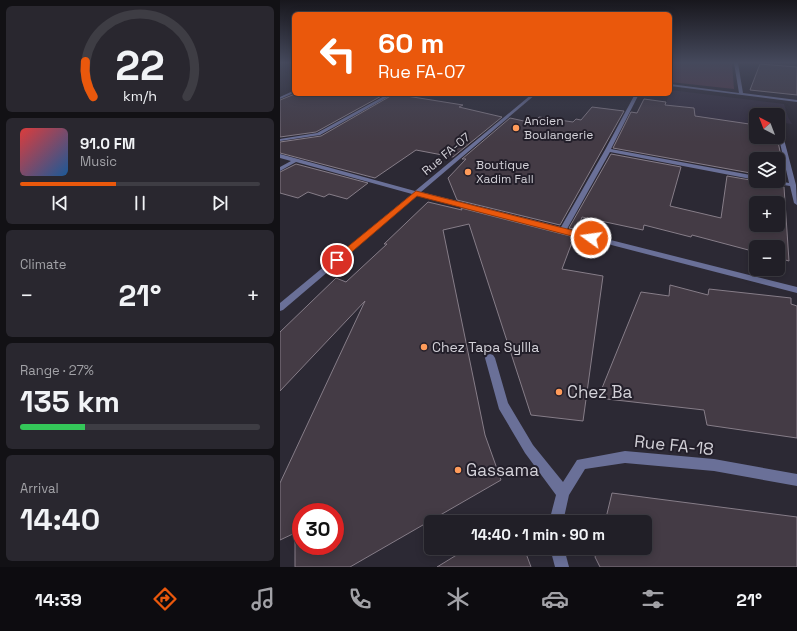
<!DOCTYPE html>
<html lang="en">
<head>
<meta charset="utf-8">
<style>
  :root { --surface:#211f27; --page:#29272f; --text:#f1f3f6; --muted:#a2a2a7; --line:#3e3d44; --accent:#ea580c }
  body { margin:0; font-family:"Space Grotesk",sans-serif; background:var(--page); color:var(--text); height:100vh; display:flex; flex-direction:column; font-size:15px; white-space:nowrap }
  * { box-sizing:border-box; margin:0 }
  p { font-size:13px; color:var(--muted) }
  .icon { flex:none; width:22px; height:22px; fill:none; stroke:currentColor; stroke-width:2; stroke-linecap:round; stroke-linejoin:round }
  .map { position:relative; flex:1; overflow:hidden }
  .panel { display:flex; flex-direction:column; gap:6px; padding:6px; background:#121115; width:280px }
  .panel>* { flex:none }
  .guide { position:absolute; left:12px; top:12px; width:380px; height:84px; border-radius:6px; box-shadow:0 2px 10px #0003,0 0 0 1px var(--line); background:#ea580c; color:#fff; overflow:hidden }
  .needle { width:26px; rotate:318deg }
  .buttons { position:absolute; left:469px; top:108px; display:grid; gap:8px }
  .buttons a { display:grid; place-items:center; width:36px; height:36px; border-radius:6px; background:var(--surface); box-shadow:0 2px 10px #0003,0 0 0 1px var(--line); font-size:20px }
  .speed { position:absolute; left:12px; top:503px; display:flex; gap:8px; font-size:20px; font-weight:700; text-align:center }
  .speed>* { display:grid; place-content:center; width:52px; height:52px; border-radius:50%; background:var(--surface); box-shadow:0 2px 10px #0003,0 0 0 1px var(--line); line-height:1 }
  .speed .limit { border:6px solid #d22; background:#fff; color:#111 }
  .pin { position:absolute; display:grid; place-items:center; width:34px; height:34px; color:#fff; margin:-17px; border:2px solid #fff; border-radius:50%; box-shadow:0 1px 4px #0007 }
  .me { position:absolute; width:44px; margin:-22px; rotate:284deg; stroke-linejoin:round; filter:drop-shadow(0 0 3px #0008) }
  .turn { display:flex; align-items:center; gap:14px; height:84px; padding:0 20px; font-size:18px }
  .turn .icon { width:52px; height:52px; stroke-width:2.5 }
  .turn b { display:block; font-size:28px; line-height:34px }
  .big { font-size:30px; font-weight:700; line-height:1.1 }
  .panel .card { flex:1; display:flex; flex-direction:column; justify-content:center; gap:6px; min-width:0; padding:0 14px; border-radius:6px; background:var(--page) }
  .panel .dial { align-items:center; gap:0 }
  .dial svg { height:104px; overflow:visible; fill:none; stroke:var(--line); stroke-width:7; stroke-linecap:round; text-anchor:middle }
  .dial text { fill:var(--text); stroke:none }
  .song { display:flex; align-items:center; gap:12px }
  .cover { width:48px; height:48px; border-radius:6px; background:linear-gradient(135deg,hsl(0 70% 55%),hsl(210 70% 35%)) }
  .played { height:4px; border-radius:2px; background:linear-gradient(90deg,var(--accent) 40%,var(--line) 40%) }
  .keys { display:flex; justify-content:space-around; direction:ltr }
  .heat { display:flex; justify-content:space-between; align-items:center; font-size:22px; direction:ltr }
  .charge { height:6px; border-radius:3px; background:linear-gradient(90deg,#34c759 27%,var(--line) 0) }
  .trip { position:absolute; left:144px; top:515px; width:228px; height:40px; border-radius:6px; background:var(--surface); box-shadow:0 2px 10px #0003,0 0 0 1px var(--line); font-weight:700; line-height:40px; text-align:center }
  .tabs { display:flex; height:64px; justify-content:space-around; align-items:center; background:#0d0c10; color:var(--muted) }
  .tabs .icon { width:28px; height:28px }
  .tabs .selected { color:var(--accent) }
  .tabs b { font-size:18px; color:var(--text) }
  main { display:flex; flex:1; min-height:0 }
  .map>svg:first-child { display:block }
  .built { fill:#352f40 }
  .green { fill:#533747 }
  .building { fill:#443b45; stroke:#867d88; fill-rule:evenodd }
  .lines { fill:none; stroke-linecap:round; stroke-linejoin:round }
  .lane { fill:#6a7098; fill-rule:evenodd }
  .street { fill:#6a7098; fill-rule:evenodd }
  .route { fill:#ea580c; stroke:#983908 }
  .poi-dot { fill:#ff9b5a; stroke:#231f2a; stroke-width:1.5 }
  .labels { text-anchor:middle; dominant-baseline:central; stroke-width:4; stroke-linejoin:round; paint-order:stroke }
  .far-poi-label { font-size:12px; fill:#d3d1d8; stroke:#231f2a; text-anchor:start }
  .far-street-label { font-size:12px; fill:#d3d1d8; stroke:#231f2a }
  .poi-label { font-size:14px; fill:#d3d1d8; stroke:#231f2a; text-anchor:start }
  .near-poi-label { font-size:17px; fill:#d3d1d8; stroke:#231f2a; text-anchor:start }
  .near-street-label { font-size:17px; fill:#d3d1d8; stroke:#231f2a }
</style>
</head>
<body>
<main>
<section class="panel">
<div class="card dial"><svg viewBox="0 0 100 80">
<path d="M14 69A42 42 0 1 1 86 69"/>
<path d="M14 69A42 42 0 0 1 8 42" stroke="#ea580c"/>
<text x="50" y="56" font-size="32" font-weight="700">22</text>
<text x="50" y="72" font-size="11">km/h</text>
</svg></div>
<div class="card">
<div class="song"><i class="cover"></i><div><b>91.0 FM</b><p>Music</p></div></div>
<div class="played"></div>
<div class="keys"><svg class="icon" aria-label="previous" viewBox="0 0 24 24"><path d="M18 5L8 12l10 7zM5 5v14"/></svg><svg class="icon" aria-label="pause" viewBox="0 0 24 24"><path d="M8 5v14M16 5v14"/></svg><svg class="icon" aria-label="next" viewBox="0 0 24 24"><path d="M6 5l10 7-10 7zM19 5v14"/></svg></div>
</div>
<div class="card"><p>Climate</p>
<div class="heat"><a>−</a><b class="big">21°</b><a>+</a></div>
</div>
<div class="card"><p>Range · 27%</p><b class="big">135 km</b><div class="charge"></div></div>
<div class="card"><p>Arrival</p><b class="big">14:40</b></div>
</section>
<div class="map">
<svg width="517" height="567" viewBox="0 0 517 567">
  <rect width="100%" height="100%" fill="#2c2934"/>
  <polygon class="built" points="391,90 504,104 508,117 512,124 498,122 498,115 476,115 476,125 439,120 434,129 384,121 387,100"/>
  <polygon class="green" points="390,63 452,63 454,89 390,82"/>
  <g class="building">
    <polygon points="480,64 517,67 517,95 470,90"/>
    <polygon points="15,94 105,94 36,132 0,137 0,100"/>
    <polygon points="114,94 183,105 179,107 222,117 173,157 136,150 95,178 0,153 0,142 41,136"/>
    <polygon points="364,99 386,102 385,105 414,108 415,116 476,125 476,137 497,137 502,161 504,181 498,180 498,159 476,159 476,174 333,148 351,112 357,113"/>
    <polygon points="312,107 344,111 280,225 177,200 168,178 186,159 182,159 230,118 253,123 259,117 293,122 296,119 301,120"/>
    <path d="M331,154L401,167L390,206L441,218L447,176L476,181H487L491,184L504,187L509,261L498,258V247H476V252L412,235L411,237L364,225L363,230L302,217L297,230L289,228ZM476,203H498V225H476Z"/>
    <polygon points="16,164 88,183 67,199 49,194 44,197 28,192 18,198 0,193 0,172"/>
    <path d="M148,202L182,210L181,208L294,237L282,269L323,276L303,421L251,415L189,224L163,230L205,435L221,480L70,567H15V533L0,540V483L85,301L0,391V332L56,278L66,282L107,244H104ZM21,512H55V546H21Z"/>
    <polygon points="390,285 428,295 429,289 511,298 511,304 517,306 517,438 427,425 424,410 318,398 361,292 389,296"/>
    <polygon points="332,493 517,517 517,567 320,567 315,557 318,548 365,548 365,522 325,522"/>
    <polygon points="188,548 244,548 251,567 157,567"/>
  </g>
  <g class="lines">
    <polygon class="lane" points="13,91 14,91 14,93 0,99 0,97"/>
    <g class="street">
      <polygon points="454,63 458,63 463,93 517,100 517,102 390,86 390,84 459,93"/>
      <polygon points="108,94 113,94 40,135 0,141 0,139 37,133"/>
      <polygon points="252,94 256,94 141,192 281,227 325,150 355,94 359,94 331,149 476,176 476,180 330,152 287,229 517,287 517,293 138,195 3,310 0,311 0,303 132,194 16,162 0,171 0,167 11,161 0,158 0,154 135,191"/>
      <polygon points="498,123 500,124 516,185 517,205 514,203 510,186 491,183 488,181 498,181 509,183 498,134"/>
      <polygon points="210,354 213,355 215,358 228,403 253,445 283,482 297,460 345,451 434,459 517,474 517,486 434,471 345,463 305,469 289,495 283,522 269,522 276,495 245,453 219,409 205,358 207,355"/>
      <polygon points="270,548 284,548 289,567 275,567"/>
    </g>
  </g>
  <linearGradient id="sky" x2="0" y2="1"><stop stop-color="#18171d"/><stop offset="0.44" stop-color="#45495c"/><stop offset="1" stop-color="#45495c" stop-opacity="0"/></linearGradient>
  <rect width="517" height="142" fill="url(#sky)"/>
  <polygon class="route" points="136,191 311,235 315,238 311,241 137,196 60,262 54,262 52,260 54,258"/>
  <g class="poi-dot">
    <circle cx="236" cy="128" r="4"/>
    <circle cx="188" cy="172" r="4"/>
    <circle cx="144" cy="347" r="4"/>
    <circle cx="279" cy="392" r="4"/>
    <circle cx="178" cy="470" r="4"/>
  </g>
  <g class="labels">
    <g class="far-poi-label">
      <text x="244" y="121">Ancien<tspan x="244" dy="14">Boulangerie</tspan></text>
      <text x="196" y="165">Boutique<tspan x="196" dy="14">Xadim Fall</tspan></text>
    </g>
    <g class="far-street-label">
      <text transform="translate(166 154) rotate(-40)">Rue FA-07</text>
    </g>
    <g class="poi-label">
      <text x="152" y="347">Chez Tapa Syllla</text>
    </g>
    <g class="near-poi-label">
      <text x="287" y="392">Chez Ba</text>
      <text x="186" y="470">Gassama</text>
    </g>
    <g class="near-street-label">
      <text transform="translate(394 445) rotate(6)">Rue FA-18</text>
    </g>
  </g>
</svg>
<div class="buttons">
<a><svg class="needle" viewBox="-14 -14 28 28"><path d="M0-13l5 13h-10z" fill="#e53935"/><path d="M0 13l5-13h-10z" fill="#a2a2a7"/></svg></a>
<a><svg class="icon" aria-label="layers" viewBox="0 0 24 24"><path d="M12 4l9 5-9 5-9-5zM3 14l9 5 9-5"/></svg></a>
<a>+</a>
<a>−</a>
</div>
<div class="speed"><div class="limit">30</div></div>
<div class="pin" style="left:57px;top:260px;background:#d93025"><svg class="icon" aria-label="arrive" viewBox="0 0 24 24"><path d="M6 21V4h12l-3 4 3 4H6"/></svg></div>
<svg class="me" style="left:311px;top:238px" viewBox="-20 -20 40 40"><circle r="17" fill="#ea580c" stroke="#fff" stroke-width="3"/><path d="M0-11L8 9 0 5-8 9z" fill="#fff"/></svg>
<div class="trip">14:40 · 1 min · 90 m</div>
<div class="guide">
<div class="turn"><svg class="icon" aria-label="left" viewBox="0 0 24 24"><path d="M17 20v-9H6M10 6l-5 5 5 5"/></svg><div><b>60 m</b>Rue FA-07</div></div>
</div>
</div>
</main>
<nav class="tabs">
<b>14:39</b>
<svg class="icon selected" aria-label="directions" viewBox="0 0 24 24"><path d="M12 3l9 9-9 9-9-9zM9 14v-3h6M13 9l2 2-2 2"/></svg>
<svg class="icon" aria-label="music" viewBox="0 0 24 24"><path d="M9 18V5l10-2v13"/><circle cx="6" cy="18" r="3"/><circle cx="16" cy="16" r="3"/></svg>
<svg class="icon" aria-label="phone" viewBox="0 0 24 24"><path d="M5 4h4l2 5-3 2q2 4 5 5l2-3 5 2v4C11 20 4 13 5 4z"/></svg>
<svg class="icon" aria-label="climate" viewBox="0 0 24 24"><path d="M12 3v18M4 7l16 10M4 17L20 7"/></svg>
<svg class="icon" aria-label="car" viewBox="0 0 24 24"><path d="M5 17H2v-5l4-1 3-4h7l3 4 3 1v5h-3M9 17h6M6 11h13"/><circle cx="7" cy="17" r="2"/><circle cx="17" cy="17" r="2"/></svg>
<svg class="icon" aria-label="filters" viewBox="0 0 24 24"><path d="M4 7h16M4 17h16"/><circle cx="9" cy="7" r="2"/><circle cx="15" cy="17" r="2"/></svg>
<b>21°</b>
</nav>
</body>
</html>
